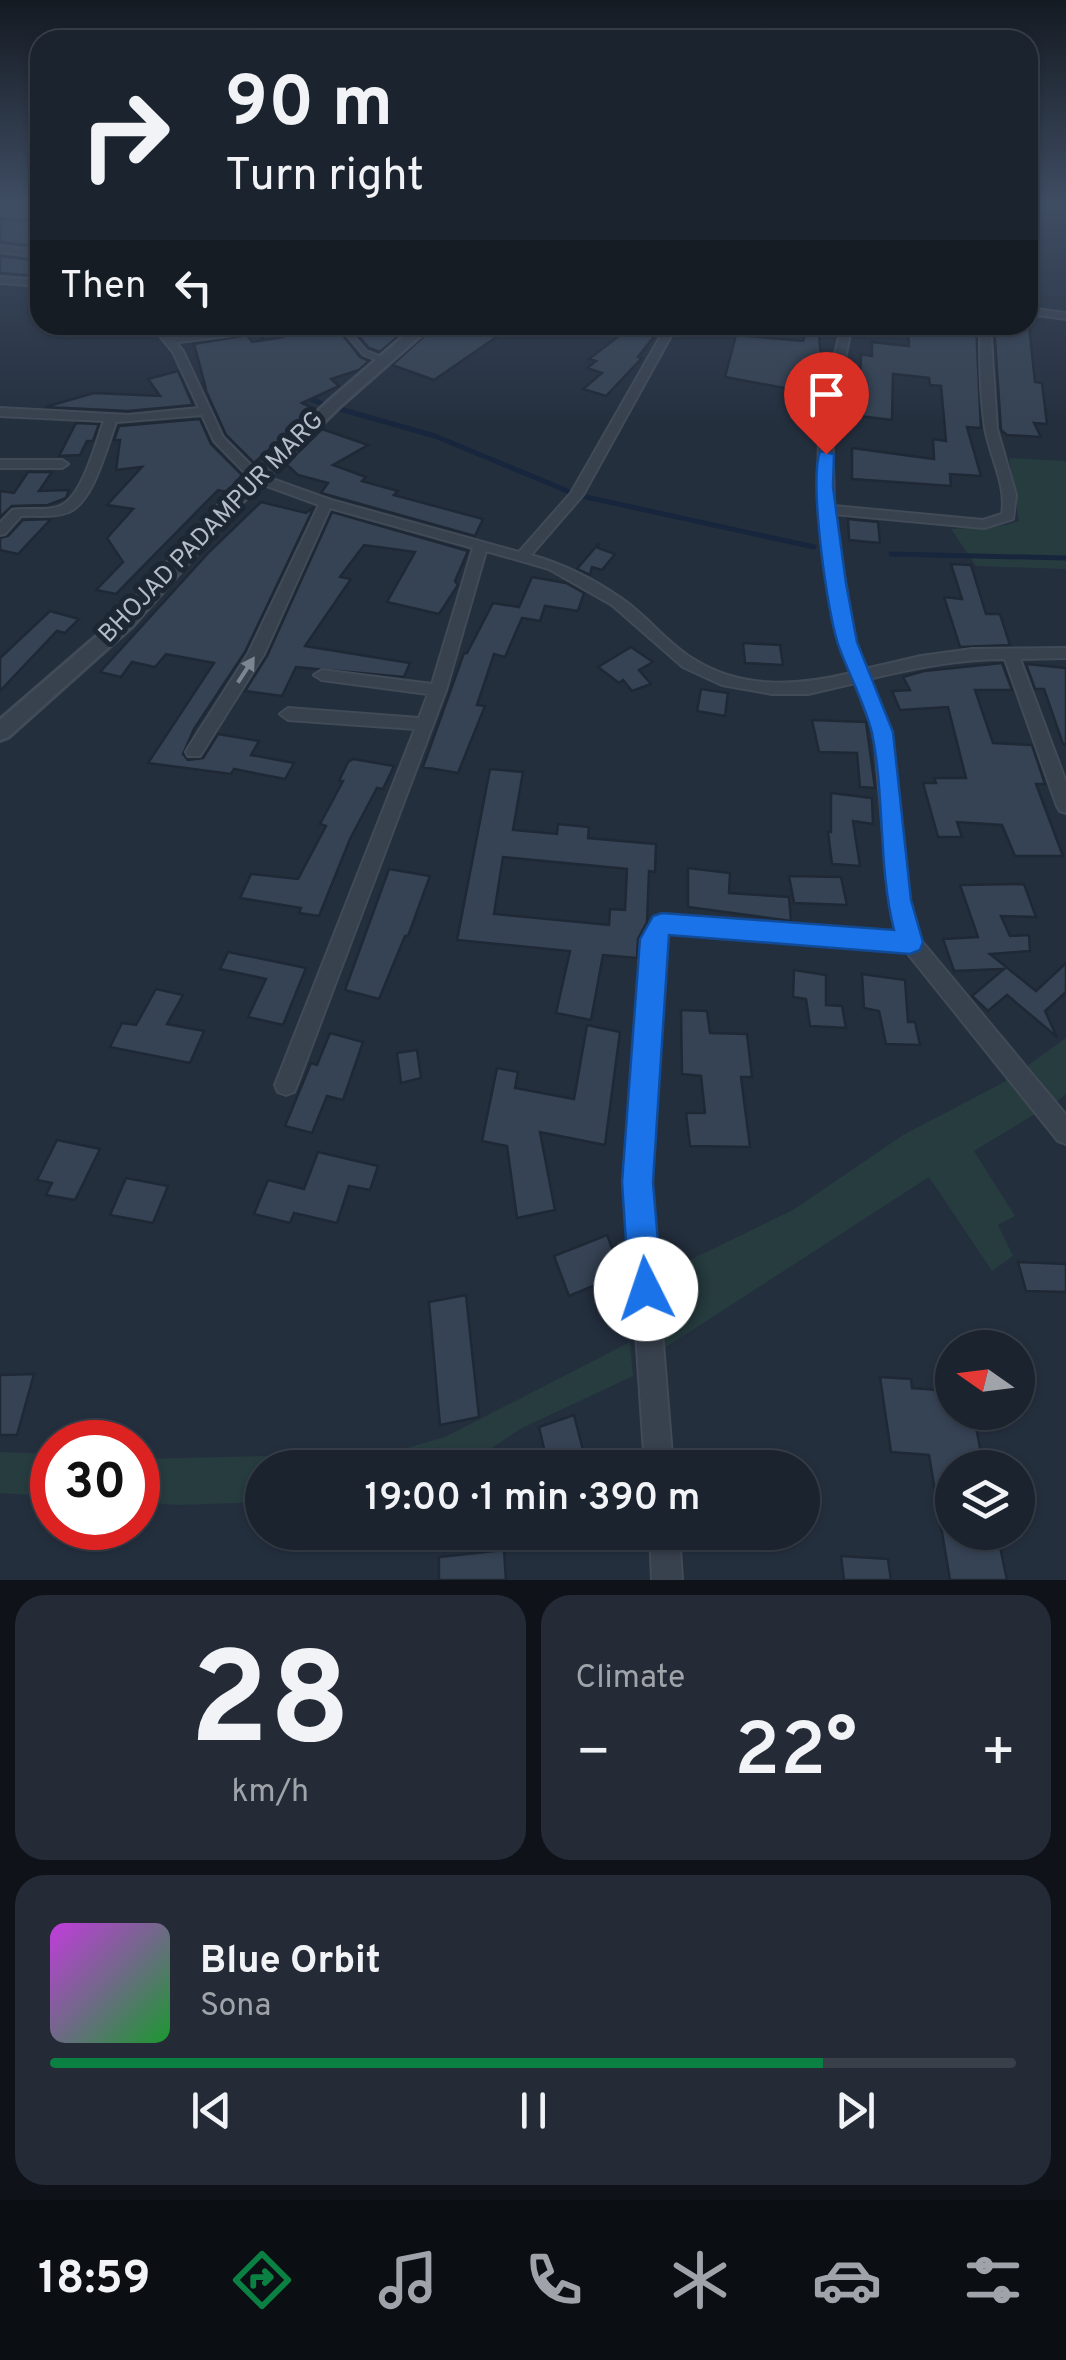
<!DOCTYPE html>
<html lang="en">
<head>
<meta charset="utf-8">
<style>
  :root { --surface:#1b232e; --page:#242b36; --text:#f1f3f6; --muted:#a0a4aa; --line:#39404a; --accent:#0b8043 }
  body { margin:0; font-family:Overpass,sans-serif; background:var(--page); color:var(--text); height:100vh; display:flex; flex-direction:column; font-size:38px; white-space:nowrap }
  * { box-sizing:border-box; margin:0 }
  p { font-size:32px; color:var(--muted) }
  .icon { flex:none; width:55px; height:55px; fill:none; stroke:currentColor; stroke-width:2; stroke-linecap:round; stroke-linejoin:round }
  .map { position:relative; height:1580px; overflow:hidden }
  .drawer { display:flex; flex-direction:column; gap:15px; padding:15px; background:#0f1319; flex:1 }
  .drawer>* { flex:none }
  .top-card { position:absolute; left:30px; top:30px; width:1008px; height:305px; border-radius:30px; box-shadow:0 2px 8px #0004,0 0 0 2px var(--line); background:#1b232e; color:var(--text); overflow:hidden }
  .needle { width:65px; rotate:284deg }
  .tools { position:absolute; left:935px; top:1330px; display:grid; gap:20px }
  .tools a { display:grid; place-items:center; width:100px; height:100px; border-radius:50%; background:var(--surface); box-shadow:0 2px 8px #0004,0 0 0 2px var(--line); font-size:50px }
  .speed { position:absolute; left:30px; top:1420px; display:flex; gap:20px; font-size:50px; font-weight:700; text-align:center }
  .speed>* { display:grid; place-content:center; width:130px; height:130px; border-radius:50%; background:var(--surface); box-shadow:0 2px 8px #0004,0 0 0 2px var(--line); line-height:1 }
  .speed .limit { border:15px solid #d22; background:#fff; color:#111 }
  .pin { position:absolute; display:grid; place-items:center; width:85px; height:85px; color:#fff; margin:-102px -42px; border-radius:50% 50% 50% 0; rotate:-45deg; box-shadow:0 0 10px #0007 }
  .pin .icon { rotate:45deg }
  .me { position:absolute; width:110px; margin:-55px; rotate:356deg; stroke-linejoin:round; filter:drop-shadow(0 0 8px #0008) }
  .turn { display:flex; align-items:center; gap:35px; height:210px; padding:0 30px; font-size:45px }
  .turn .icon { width:130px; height:130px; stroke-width:2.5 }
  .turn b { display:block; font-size:70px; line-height:85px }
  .then { display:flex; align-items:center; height:95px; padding:0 30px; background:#0003; gap:20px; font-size:38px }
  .big { font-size:75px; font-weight:600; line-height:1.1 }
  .drawer .tile { flex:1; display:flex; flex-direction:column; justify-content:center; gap:15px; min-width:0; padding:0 35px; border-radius:30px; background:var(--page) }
  .drawer .dial { align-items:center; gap:0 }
  .dial b { font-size:130px; line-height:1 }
  .song { display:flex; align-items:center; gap:30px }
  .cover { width:120px; height:120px; border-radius:15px; background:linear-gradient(135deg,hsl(290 70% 55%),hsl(130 70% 35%)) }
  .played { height:10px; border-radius:5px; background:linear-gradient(90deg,var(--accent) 80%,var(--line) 80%) }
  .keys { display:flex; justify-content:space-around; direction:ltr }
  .heat { display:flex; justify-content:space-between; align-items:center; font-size:55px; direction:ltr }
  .drawer .tiles { flex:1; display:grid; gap:15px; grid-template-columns:1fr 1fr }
  .tile:last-child { grid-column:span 2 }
  .trip { position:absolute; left:245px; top:1450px; width:575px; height:100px; border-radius:50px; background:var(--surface); box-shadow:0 2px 8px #0004,0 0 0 2px var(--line); font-weight:600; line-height:100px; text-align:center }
  .tab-bar { display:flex; height:160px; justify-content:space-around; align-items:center; background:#0b0e12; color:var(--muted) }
  .tab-bar .icon { width:70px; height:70px }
  .tab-bar .current { color:var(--accent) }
  .tab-bar b { font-size:45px; color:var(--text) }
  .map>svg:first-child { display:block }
  .green { fill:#263c3f }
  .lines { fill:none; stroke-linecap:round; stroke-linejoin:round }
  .stream-far1 { stroke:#17263c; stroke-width:4 }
  .stream { stroke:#17263c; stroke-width:5 }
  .building { fill:#364354; stroke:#1f2835; stroke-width:2.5; fill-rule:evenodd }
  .service-casing { stroke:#414a57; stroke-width:8 }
  .minor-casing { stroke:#414a57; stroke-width:4 }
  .tertiary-casing { stroke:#414a57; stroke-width:6 }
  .service { stroke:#38414e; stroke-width:5 }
  .minor { fill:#38414e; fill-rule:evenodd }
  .tertiary { fill:#38414e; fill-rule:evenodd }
  .oneway { fill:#7c8592 }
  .route { fill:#1a73e8; stroke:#114b97; stroke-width:2.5 }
  .labels { text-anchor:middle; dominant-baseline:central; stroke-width:10; stroke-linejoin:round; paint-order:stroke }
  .far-street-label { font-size:25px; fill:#b4bcc9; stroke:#1d2633 }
</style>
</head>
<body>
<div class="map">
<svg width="1066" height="1580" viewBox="0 0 1066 1580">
  <rect width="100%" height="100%" fill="#242f3e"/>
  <g class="green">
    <polygon points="1009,458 1066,461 1066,569 976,566 951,529 1006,525 1019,521"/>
    <polygon points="1066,1038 1066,1094 1056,1102 1027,1066"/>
    <polygon points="1008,1080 1035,1114 974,1151 1015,1216 998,1225 1013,1256 992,1271 929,1177 660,1351 655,1277 793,1210 903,1135"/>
    <polygon points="630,1342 633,1376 520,1429 464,1467 262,1468 262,1502 180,1505 138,1502 138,1459 389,1453 445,1437"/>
    <polygon points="0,1452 52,1454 52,1496 0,1493"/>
  </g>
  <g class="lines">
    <polyline class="stream-far1" points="257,325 266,347"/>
    <g class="stream">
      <polyline points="306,397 323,404"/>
      <polyline points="340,409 435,436 577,495 814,547"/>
      <polyline points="891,554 1066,558"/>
    </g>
  </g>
  <g class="building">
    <polygon points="1,219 40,222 40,247 0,242"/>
    <polygon points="0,256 40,261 40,276 0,273"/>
    <polygon points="283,325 335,325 360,357 369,361 359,370 331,379 339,386 302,403 315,409 254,463 226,435 202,382 205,385 194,344 247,335 252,342 283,337"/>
    <polygon points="349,325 411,325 380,352 369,348"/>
    <polygon points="436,325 484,325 477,331 498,336 434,380 392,365"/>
    <polygon points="633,325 660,329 638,357 642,358 606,396 583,389 602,373 587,368 596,361 589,359"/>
    <polygon points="808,325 818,325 822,366 820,384 813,383 812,393 725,377 736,335 803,341"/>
    <polygon points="938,325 976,325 981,428 967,427 981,476 950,474 951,486 852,479 852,448 934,459 933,439 946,441 941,386 930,385 929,378 893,374 892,420 859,416 861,354 872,356 872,342 909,346 908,327 938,331"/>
    <polygon points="994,325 1029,325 1035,382 1042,383 1047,424 1034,423 1041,437 1007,435 1001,430"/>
    <polygon points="178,371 193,405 128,411 45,407 94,393 160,396 148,379"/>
    <polygon points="200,419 211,444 242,475 227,492 218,490 116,594 96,590 123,562 107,538 133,509 107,505 142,467 116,470 120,440 114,440 119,426"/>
    <polygon points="76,423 99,424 93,441 87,441 80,455 59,456"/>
    <polygon points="322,429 368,445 333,465 366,477 362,481 398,491 394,495 483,519 475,536 321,493 328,483 298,475 286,464"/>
    <polygon points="28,472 52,472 39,491 69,490 66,498 48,505 12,506 0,517 0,491 14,493"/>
    <polygon points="261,502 306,513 314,507 245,652 194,729 183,754 188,760 203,758 218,734 259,741 251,755 294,763 285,779 234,769 231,774 148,763 214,663 166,654 155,667 132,662 121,677 100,672 210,551"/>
    <polygon points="332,512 468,551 455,581 458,585 439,614 387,602 415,552 364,545 340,577 351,579 305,646 410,663 404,677 296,667 282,696 245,691 267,656"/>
    <polygon points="51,519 18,554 0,550 0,538 8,536 23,520"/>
    <polygon points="848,519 878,522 880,543 849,540"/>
    <polygon points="599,543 598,548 615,554 602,570 592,567 590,575 577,569"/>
    <polygon points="951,564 971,565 986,614 1000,614 1010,645 960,647 944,597 962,599"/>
    <polygon points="532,577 566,583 584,593 578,611 545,606 540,621 522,618 505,657 494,654 477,705 485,706 458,773 423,767 464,653 467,653 493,603 519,607"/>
    <polygon points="50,611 79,619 65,633 57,631 0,691 0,658"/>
    <polygon points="743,643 780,645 783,665 745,663"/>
    <polygon points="631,647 653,662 639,670 651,684 632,691 623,680 619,683 598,667"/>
    <polygon points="1002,663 1012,690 975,690 993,743 1032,745 1045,784 1036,784 1063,856 1015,856 1002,825 957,822 962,837 938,837 923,783 936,783 934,778 966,778 948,707 900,710 892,691 910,690 903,677 924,671"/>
    <polygon points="1026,664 1066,668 1066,744 1063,744 1044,689 1035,689"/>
    <polygon points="701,689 728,693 725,716 697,711"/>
    <polygon points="812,720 866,722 875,788 860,787 857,753 819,752"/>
    <polygon points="353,759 394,766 383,789 377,788 350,839 319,916 299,913 301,908 240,898 251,874 298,879 326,826 320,824 343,781 339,781 348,762"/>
    <path d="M490,769L523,772L513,830L557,834L558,824L589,827L588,838L656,844L655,872L649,871L647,922L638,939L637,958L603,955L591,1020L556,1013L570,951L457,940ZM503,857L627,869L625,910L610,909L609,925L494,914Z"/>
    <polygon points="831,793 872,798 873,824 853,821 860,866 832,864 828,832 831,832"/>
    <polygon points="688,868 730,873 729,893 789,897 791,921 688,907"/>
    <polygon points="389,869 430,876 408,936 405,936 379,999 345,990"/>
    <polygon points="789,876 841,877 847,905 794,903"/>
    <polygon points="1024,884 1036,917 1001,916 1010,936 1029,935 1030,951 990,954 1036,991 1066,963 1066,992 1045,1011 1057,1037 1007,995 988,1011 972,996 1004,969 954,971 943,939 978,937 960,885"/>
    <polygon points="228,952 306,968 283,1025 248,1017 266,979 220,969"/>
    <polygon points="794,970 826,975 826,1005 842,1006 846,1028 810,1026 806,999 793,997"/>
    <polygon points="862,974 905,980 908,1022 915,1022 920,1045 886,1044 879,1011 864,1008"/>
    <polygon points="156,989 183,995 167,1024 204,1031 190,1063 110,1047 122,1023 136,1025"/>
    <polygon points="681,1010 707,1011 710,1033 747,1034 752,1077 741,1077 750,1147 690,1146 686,1113 705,1113 701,1076 682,1074"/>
    <polygon points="587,1025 620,1032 605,1145 540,1132 555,1210 517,1218 507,1146 482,1141 497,1068 518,1072 515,1088 574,1099"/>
    <polygon points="330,1033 363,1042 343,1100 327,1096 312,1133 285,1126 311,1063 317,1065"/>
    <polygon points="417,1050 421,1078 401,1083 397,1053"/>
    <polygon points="57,1140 100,1149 75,1200 46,1195 52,1183 37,1180"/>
    <polygon points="318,1152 378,1166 370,1190 349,1186 337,1223 294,1213 290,1223 254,1214 268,1180 304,1189"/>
    <polygon points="126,1178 168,1186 153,1223 110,1215"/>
    <polygon points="607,1235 622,1274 569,1296 554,1256"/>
    <polygon points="1018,1262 1066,1264 1066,1292 1026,1291"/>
    <polygon points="466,1295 479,1417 440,1425 429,1302"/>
    <polygon points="34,1374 17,1435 0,1435 0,1375"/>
    <polygon points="880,1377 911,1379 912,1388 952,1391 952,1412 973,1412 984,1468 952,1468 952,1532 997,1532 1007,1580 950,1580 929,1455 891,1452"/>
    <polygon points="574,1415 584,1454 548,1466 539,1427"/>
    <polygon points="504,1550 506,1580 439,1580 439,1557"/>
    <polygon points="841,1556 888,1559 891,1580 844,1580"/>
  </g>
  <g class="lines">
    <defs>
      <g id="service">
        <polyline points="341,325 365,353 384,360"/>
        <polyline points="170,341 242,332"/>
      </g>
      <g id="minor">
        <polygon points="0,209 40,212 40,218 0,215"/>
        <polygon points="0,246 40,251 40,257 0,252"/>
        <polygon points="0,277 40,280 40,286 0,283"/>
        <polygon points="1028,308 1066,313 1066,319 1028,314"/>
        <path d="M151,325H162L183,351L223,437L261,475L331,500L519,552L571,493L667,325H677L583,495L531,555C563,564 595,580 622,599C647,616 667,643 693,659C742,690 798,686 851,673C827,609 814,491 820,423C823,390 835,357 842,325H852L832,421L834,506L983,520L1002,514C1007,485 990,457 985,428C980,394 980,359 980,325H990L997,429L1016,495L1013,519L984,528L834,514L855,642L865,669L921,656L972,649L1066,648V658L1020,659L1066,782V813L1060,811L1057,806L1005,659C958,659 915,668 869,679L890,732L909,900L919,938L1066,1115V1144L1058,1141L905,950L667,932L662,940L650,1182L673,1468H645L626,1182L642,939L655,917L662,915L898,933L889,900L874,732L855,683L808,694H772L722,685L683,667L612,605L549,569L486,551L446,690L297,1085L294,1092L286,1095L278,1092L275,1085L415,729L288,720L280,714L288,708L419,718L428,694L322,680L314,675L322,670L432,684L473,548L330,508L264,654L200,756H188L186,752L188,748L248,654L319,505L253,481L214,441L202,415L116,422C107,446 94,501 69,512C54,518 36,515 21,516L5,534L0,535V523L12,510C27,507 46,512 60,506C82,498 96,442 104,421L0,416V408L128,415L199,408L173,352Z"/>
        <polygon points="0,460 62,460 68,464 62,468 0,468"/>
        <polygon points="650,1532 679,1532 682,1580 652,1580"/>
      </g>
      <polygon id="tertiary" points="417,325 432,325 339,407 237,507 132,626 8,737 0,740 0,720 118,618 225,499 329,401"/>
    </defs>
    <use href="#service" class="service-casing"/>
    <use href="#minor" class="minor-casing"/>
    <use href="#tertiary" class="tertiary-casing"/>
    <use href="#service" class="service"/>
    <use href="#minor" class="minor"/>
    <use href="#tertiary" class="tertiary"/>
  </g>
  <defs><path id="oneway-solid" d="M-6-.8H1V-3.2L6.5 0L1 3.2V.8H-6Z" transform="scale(2.5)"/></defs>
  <use class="oneway" href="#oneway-solid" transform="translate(246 670) rotate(-57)"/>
  <linearGradient id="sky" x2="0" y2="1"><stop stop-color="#141a22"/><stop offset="0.48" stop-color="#3f4d63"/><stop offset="1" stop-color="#3f4d63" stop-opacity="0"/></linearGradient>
  <rect width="1066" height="425" fill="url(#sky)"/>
  <path class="route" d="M820,451L834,454L833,487L846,583L857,642L893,732L911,900L923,942L920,950L910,954L669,935L653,1182L662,1289L657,1301L646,1305L634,1301L629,1289L622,1182L640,939L653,916L662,913L894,930C878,866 885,798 872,733C865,704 849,675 839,647C827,614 809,481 820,451Z"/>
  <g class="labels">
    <g class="far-street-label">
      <text transform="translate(212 528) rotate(-46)">BHOJAD PADAMPUR MARG</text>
    </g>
  </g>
</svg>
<div class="tools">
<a><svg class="needle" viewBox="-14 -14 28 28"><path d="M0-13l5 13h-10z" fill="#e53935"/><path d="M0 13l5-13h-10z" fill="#a0a4aa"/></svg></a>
<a><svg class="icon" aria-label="layers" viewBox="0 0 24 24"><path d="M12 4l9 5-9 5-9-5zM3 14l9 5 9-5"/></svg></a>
</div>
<div class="speed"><div class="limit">30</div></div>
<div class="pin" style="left:826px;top:454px;background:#d93025"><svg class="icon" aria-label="arrive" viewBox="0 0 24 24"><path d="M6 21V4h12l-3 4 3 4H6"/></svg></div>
<svg class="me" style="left:646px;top:1289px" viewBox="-20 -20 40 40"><circle r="19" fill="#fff"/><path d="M0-13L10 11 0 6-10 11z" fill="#1a73e8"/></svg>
<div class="trip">19:00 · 1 min · 390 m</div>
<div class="top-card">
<div class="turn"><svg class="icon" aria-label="right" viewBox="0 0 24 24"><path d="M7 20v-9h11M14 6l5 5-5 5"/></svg><div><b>90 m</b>Turn right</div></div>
<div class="then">Then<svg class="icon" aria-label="left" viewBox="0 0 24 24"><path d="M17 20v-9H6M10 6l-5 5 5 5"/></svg></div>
</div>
</div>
<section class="drawer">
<div class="tiles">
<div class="tile dial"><b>28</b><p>km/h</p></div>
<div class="tile"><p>Climate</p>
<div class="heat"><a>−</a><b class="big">22°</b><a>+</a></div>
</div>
<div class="tile">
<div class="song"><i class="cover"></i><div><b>Blue Orbit</b><p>Sona</p></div></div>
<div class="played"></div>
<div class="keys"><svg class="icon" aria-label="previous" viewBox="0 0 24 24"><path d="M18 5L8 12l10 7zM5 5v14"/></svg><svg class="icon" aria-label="pause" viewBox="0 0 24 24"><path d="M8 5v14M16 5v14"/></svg><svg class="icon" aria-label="next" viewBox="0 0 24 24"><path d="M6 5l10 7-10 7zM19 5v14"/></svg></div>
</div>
</div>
</section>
<nav class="tab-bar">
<b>18:59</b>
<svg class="icon current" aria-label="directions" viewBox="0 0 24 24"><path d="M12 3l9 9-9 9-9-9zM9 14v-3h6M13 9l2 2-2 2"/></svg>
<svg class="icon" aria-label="music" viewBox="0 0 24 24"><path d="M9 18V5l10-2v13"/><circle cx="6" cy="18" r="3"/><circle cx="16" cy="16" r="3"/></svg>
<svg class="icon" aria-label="phone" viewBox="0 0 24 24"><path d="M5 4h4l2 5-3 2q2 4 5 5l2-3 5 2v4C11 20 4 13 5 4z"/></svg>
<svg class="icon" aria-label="climate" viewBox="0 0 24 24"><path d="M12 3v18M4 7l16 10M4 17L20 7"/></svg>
<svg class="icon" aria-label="car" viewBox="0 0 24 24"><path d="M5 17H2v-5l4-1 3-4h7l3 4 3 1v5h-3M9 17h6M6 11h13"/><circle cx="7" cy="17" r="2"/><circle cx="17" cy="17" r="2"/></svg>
<svg class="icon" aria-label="filters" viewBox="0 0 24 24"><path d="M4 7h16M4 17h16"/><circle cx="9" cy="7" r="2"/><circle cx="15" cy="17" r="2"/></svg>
</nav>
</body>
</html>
